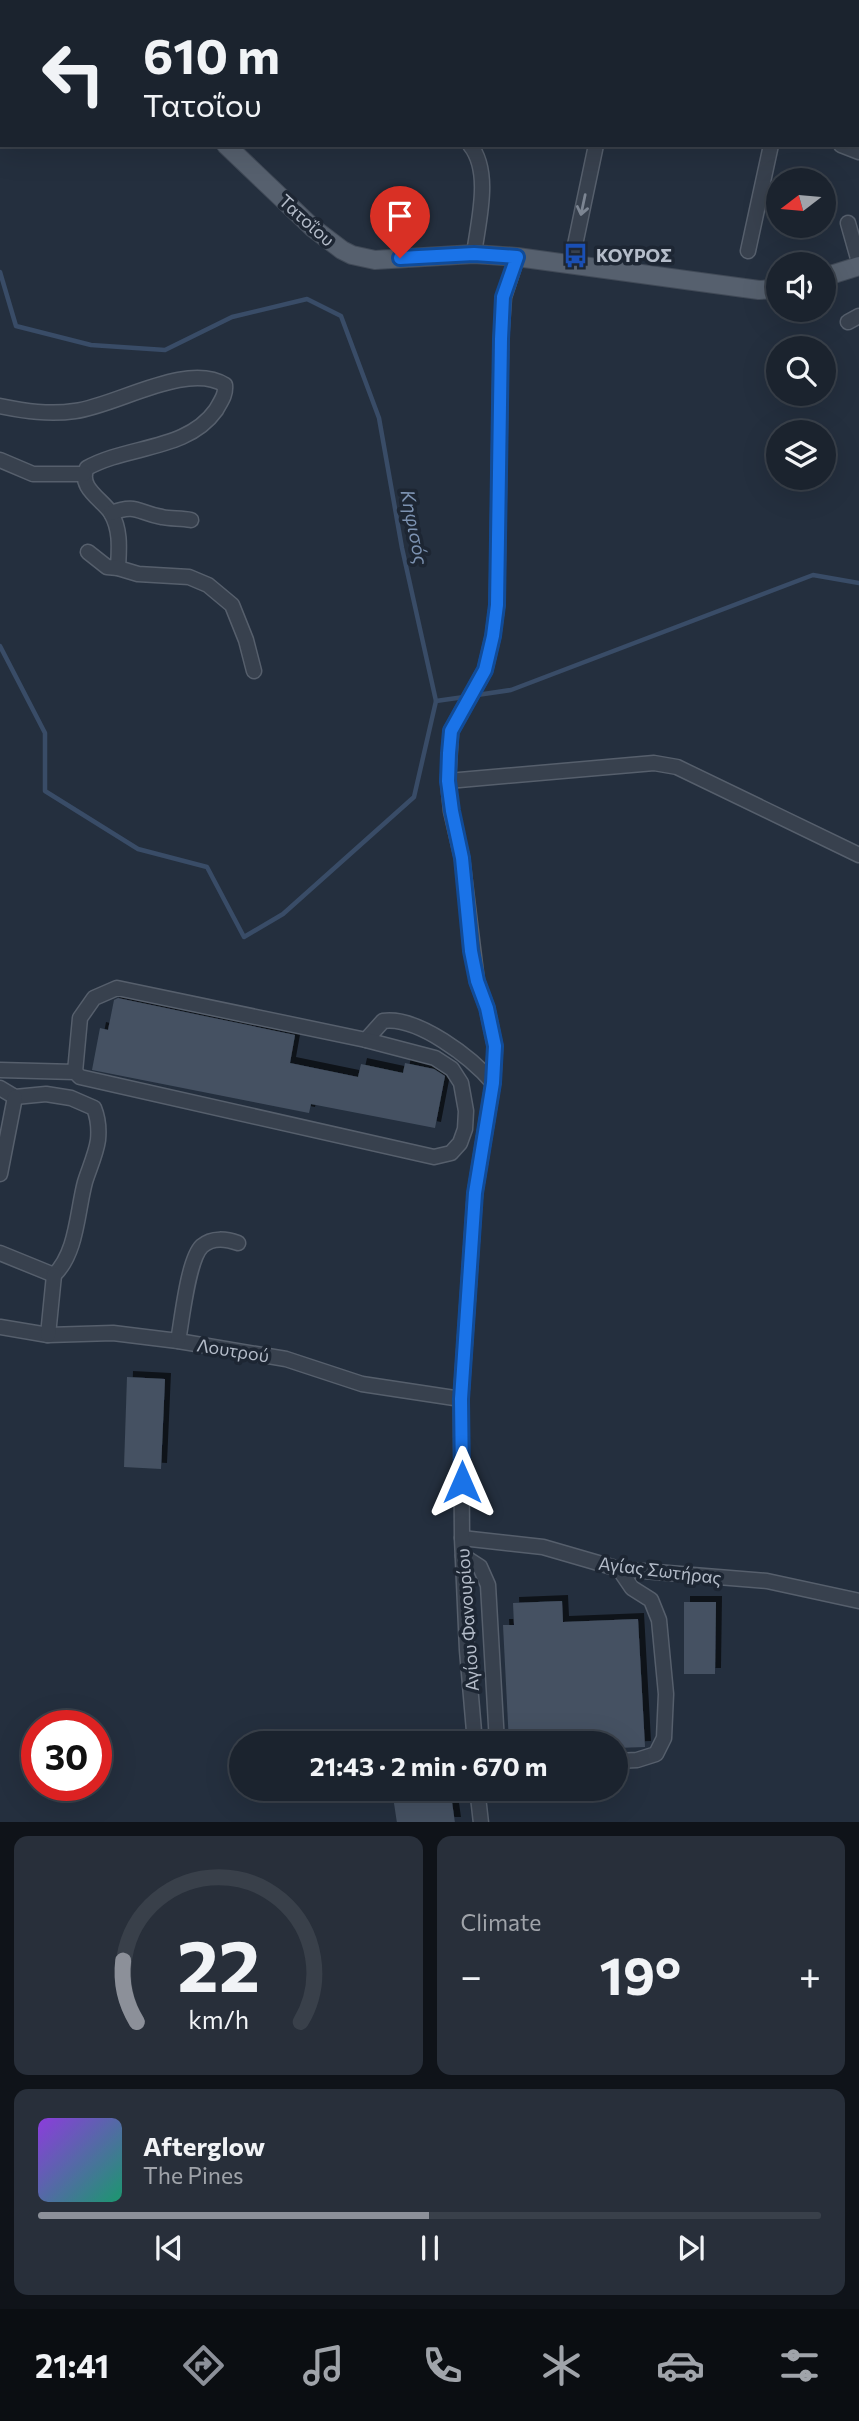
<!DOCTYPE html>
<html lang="en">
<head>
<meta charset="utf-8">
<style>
  :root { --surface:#1b232e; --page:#282f3a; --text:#f1f3f6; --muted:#a0a4aa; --line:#39404a; --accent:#8c9099 }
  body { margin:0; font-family:Commissioner,sans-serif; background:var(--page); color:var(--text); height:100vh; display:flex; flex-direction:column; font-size:26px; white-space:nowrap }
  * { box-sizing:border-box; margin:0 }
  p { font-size:23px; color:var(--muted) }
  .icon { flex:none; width:38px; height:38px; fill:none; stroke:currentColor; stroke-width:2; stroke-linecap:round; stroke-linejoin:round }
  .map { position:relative; height:1822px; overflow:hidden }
  .panel { display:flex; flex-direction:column; gap:14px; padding:14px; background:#0f1319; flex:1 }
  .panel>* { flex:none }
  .top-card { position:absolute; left:0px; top:0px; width:859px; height:147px; box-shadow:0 7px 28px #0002,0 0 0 2px var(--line); background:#1b232e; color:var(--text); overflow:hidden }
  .needle { width:46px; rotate:254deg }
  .controls { position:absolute; left:766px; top:168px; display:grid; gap:14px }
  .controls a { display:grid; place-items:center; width:70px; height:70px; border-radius:50%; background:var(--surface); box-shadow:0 7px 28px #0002,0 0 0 2px var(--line); font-size:35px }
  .speed { position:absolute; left:21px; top:1710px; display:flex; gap:14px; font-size:35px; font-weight:700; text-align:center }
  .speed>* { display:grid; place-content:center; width:91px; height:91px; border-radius:50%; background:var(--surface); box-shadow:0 7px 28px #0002,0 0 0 2px var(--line); line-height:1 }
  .speed .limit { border:10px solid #d22; background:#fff; color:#111 }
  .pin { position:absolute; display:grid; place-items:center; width:60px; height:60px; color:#fff; margin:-72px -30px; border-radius:50% 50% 50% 0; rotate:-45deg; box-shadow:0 0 7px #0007 }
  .pin .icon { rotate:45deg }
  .me { position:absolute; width:77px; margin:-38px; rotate:0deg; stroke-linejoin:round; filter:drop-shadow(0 0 5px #0008) }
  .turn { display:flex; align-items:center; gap:24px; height:147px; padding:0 28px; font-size:32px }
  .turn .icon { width:91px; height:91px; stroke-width:2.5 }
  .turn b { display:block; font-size:49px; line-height:60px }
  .big { font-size:52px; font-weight:700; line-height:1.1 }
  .panel .widget { flex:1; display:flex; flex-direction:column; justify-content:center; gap:10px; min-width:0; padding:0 24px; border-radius:14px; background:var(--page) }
  .panel .dial { align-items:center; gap:0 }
  .dial svg { height:182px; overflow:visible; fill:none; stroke:var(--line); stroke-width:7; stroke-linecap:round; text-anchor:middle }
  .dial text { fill:var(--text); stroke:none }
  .song { display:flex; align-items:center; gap:21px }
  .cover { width:84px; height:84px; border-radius:10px; background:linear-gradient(135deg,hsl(270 70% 55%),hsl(160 70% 35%)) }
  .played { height:7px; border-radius:4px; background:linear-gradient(90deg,var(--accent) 50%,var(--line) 50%) }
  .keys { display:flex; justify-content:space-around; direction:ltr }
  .heat { display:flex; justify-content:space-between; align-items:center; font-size:38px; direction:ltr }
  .panel .tiles { flex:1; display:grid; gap:14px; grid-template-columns:1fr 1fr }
  .widget:last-child { grid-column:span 2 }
  .trip { position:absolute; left:229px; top:1731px; width:399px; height:70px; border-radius:35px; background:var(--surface); box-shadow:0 7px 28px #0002,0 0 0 2px var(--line); font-weight:700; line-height:70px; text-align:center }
  .tab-bar { display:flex; height:112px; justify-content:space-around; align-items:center; background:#0b0e12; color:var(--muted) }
  .tab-bar .icon { width:49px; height:49px }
  .tab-bar .active { color:var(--accent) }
  .tab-bar b { font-size:32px; color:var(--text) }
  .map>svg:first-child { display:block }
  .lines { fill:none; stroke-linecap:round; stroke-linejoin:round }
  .stream { stroke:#394c67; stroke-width:4.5 }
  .building { fill:#455162; filter:url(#shadow) }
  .minor-casing { stroke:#565f6c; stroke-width:17 }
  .major-casing { stroke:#414a57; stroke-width:20 }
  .minor { stroke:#38414e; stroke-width:14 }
  .major { stroke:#56606e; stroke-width:18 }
  .oneway { stroke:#7c8592 }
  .route-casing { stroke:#114b97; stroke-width:18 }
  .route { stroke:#1a73e8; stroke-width:12 }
  .labels { text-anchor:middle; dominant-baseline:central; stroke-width:7; stroke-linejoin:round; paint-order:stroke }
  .street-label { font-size:18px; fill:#b4bcc9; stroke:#1d2633 }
  .poi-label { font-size:18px; font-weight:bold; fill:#b4bcc9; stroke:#1d2633; text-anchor:start }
  .water-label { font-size:19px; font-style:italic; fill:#7c92b1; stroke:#1d2633 }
</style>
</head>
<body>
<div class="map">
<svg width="859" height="1823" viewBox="0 0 859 1823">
  <defs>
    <filter id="shadow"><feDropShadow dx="6" dy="-6" stdDeviation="0" flood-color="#0009"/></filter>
  </defs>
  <rect width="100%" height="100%" fill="#242f3e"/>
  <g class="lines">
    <g class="stream">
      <polyline points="0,272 16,326 91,345 165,350 232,317 307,299 341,316 379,418 402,548 436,701 464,697"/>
      <polyline points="0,646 45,733 45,791 138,849 207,867 244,937 283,914 414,797 436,701"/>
      <polyline points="477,695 511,690 813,575 859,583"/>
    </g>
  </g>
  <g class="building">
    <polygon points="118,998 295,1035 290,1063 358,1077 361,1064 403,1073 405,1063 434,1069 445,1076 435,1128 311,1104 309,1113 92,1070 100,1028 108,1030 114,1000"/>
    <polygon points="127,1377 165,1379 161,1469 124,1467"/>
    <polygon points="562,1601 563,1622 638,1619 645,1747 616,1748 616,1743 509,1743 503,1625 514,1625 513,1603"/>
    <polygon points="684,1602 716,1602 715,1674 684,1674"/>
    <polygon points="401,1788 450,1788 455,1823 397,1823 392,1790"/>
  </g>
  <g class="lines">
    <defs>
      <g id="minor">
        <polyline points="304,0 305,2"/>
        <polyline points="592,0 595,2"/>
        <polyline points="854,2 855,0"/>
        <path d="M470,145C492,172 478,222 474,254"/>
        <polyline points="841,145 859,152"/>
        <polyline points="848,223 859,262"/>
        <polyline points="748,251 771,145"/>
        <polyline points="571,264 596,145"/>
        <polyline points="848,322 859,316"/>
        <path d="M0,406C25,411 49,415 75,411C116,406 187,361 225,385C226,395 221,401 216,410C187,451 128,445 87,468C77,487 103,500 111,513C121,530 119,549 118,568"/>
        <polyline points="0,460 33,474 84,474"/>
        <path d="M111,513C137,503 138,513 162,517C171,519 181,518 191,520"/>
        <polyline points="88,552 107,567 118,568 138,574 189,577 208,585 232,605 246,640 254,671"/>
        <polyline points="448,781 654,763 677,767 859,855"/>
        <path d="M366,1040L383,1021C418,1016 472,1058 493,1083"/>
        <polyline points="0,1070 75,1072 80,1077 434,1157 451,1153 460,1143 465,1129 466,1111 461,1083 452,1069 435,1058 366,1040 117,988 94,998 80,1018 75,1072"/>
        <path d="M0,1088L15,1097L46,1094L71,1098L94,1108C98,1118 99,1130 98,1140C96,1154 89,1169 85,1182C77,1212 77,1253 54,1275L0,1253"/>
        <polyline points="0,1174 15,1097"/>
        <polyline points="0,1327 48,1335 113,1333 178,1341 286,1359 362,1384 461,1399"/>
        <polyline points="48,1335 54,1275"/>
        <path d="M178,1341C182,1320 188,1259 202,1246C212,1237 227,1239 238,1243"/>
        <polyline points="462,1538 543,1547 619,1569 767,1581 859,1601"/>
        <polyline points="463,1556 480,1567 488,1585 497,1743"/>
        <polyline points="475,1743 467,1650 462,1538 461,1399 475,1193 493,1083 495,1046 487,1008 477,981 462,858 451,811 448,781 451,731 485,670 493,636 497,605 501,339 504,297 517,257"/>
        <polyline points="616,1761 637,1760 656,1754 664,1738 666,1694 659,1620 651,1600 632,1588 619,1569"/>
        <polyline points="477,1788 481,1823"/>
      </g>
      <g id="major">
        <polyline points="0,105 2,105"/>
        <polyline points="226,145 313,228 342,250 352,255 375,260 474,254 517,257 759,290 779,289"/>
        <polyline points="824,277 859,266"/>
      </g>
    </defs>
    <use href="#minor" class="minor-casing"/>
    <use href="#major" class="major-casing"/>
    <use href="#minor" class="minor"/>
    <use href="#major" class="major"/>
  </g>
  <defs><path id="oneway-shaft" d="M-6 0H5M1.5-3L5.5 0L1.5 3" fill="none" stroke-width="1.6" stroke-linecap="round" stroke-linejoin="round" transform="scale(1.75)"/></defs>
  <use class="oneway" href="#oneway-shaft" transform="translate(583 205) rotate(102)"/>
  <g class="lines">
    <defs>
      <polyline id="route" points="400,258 474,254 517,257 503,297 501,339 497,605 493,636 485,670 451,731 449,753 448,781 452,811 462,858 471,951 477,981 487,1008 495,1046 493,1083 475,1193 461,1399 462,1482"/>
    </defs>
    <use href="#route" class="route-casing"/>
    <use href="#route" class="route"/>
  </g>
  <defs>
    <symbol id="bus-bare" viewBox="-9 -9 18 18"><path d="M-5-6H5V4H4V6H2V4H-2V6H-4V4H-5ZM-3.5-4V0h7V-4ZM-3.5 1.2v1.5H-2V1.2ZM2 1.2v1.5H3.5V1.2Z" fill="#1a4fb4" stroke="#1d2633" stroke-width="2.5" paint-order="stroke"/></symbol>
  </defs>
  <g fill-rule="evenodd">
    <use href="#bus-bare" x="558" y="238" width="35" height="35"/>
  </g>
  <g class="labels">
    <g class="street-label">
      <text transform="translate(307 220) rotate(42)">Τατοΐου</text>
      <text transform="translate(233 1350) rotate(9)">Λουτρού</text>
      <text transform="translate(660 1570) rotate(7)">Αγίας Σωτήρας</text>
      <text transform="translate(467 1620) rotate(-94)">Αγίου Φανουρίου</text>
    </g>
    <g class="poi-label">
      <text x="596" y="255">ΚΟΥΡΟΣ</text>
    </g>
    <g class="water-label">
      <text transform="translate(415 527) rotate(79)">Κηφισός</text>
    </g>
  </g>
</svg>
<div class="controls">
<a><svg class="needle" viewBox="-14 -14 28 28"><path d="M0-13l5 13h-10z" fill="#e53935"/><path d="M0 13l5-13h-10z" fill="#a0a4aa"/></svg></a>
<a><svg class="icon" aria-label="sound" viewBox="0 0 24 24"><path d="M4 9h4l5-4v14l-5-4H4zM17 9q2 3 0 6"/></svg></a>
<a><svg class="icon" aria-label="search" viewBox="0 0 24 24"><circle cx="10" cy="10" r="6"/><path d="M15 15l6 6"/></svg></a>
<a><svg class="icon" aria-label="layers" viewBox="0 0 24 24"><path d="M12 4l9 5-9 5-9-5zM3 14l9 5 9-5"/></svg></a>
</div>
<div class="speed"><div class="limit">30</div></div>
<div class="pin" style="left:400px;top:258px;background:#d93025"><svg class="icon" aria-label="arrive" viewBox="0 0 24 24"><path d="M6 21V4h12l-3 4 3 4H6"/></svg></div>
<svg class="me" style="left:462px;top:1482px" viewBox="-20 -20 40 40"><path d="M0-17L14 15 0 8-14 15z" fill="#1a73e8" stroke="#fff" stroke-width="4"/></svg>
<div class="trip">21:43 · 2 min · 670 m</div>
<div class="top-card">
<div class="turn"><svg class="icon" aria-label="left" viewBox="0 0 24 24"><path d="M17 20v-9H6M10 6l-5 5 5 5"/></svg><div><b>610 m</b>Τατοΐου</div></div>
</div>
</div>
<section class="panel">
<div class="tiles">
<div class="widget dial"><svg viewBox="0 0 100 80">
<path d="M14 69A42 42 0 1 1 86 69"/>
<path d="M14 69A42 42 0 0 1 8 42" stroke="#8c9099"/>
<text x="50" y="56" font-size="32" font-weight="700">22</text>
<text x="50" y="72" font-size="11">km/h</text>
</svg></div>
<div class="widget"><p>Climate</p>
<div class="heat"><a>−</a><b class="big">19°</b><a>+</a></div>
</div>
<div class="widget">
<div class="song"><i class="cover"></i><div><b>Afterglow</b><p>The Pines</p></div></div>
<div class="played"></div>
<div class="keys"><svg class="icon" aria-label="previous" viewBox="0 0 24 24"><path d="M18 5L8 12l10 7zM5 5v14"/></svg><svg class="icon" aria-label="pause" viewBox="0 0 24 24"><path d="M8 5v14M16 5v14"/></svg><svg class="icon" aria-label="next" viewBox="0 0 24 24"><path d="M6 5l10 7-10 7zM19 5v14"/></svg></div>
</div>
</div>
</section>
<nav class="tab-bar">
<b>21:41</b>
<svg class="icon active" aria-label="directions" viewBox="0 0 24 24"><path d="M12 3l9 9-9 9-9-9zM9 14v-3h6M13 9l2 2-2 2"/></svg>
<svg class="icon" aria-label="music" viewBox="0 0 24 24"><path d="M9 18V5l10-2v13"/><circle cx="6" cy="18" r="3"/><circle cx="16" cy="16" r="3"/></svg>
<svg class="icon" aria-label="phone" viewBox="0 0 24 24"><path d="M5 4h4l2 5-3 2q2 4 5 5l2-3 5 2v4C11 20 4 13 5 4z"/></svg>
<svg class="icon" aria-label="climate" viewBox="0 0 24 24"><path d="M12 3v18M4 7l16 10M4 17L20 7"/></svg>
<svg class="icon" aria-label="car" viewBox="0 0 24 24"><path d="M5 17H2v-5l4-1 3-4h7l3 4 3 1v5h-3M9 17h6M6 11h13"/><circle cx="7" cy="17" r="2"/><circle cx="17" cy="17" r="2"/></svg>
<svg class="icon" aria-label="filters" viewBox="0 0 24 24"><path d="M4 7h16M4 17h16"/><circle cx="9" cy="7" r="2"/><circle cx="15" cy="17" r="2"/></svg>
</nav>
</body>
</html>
